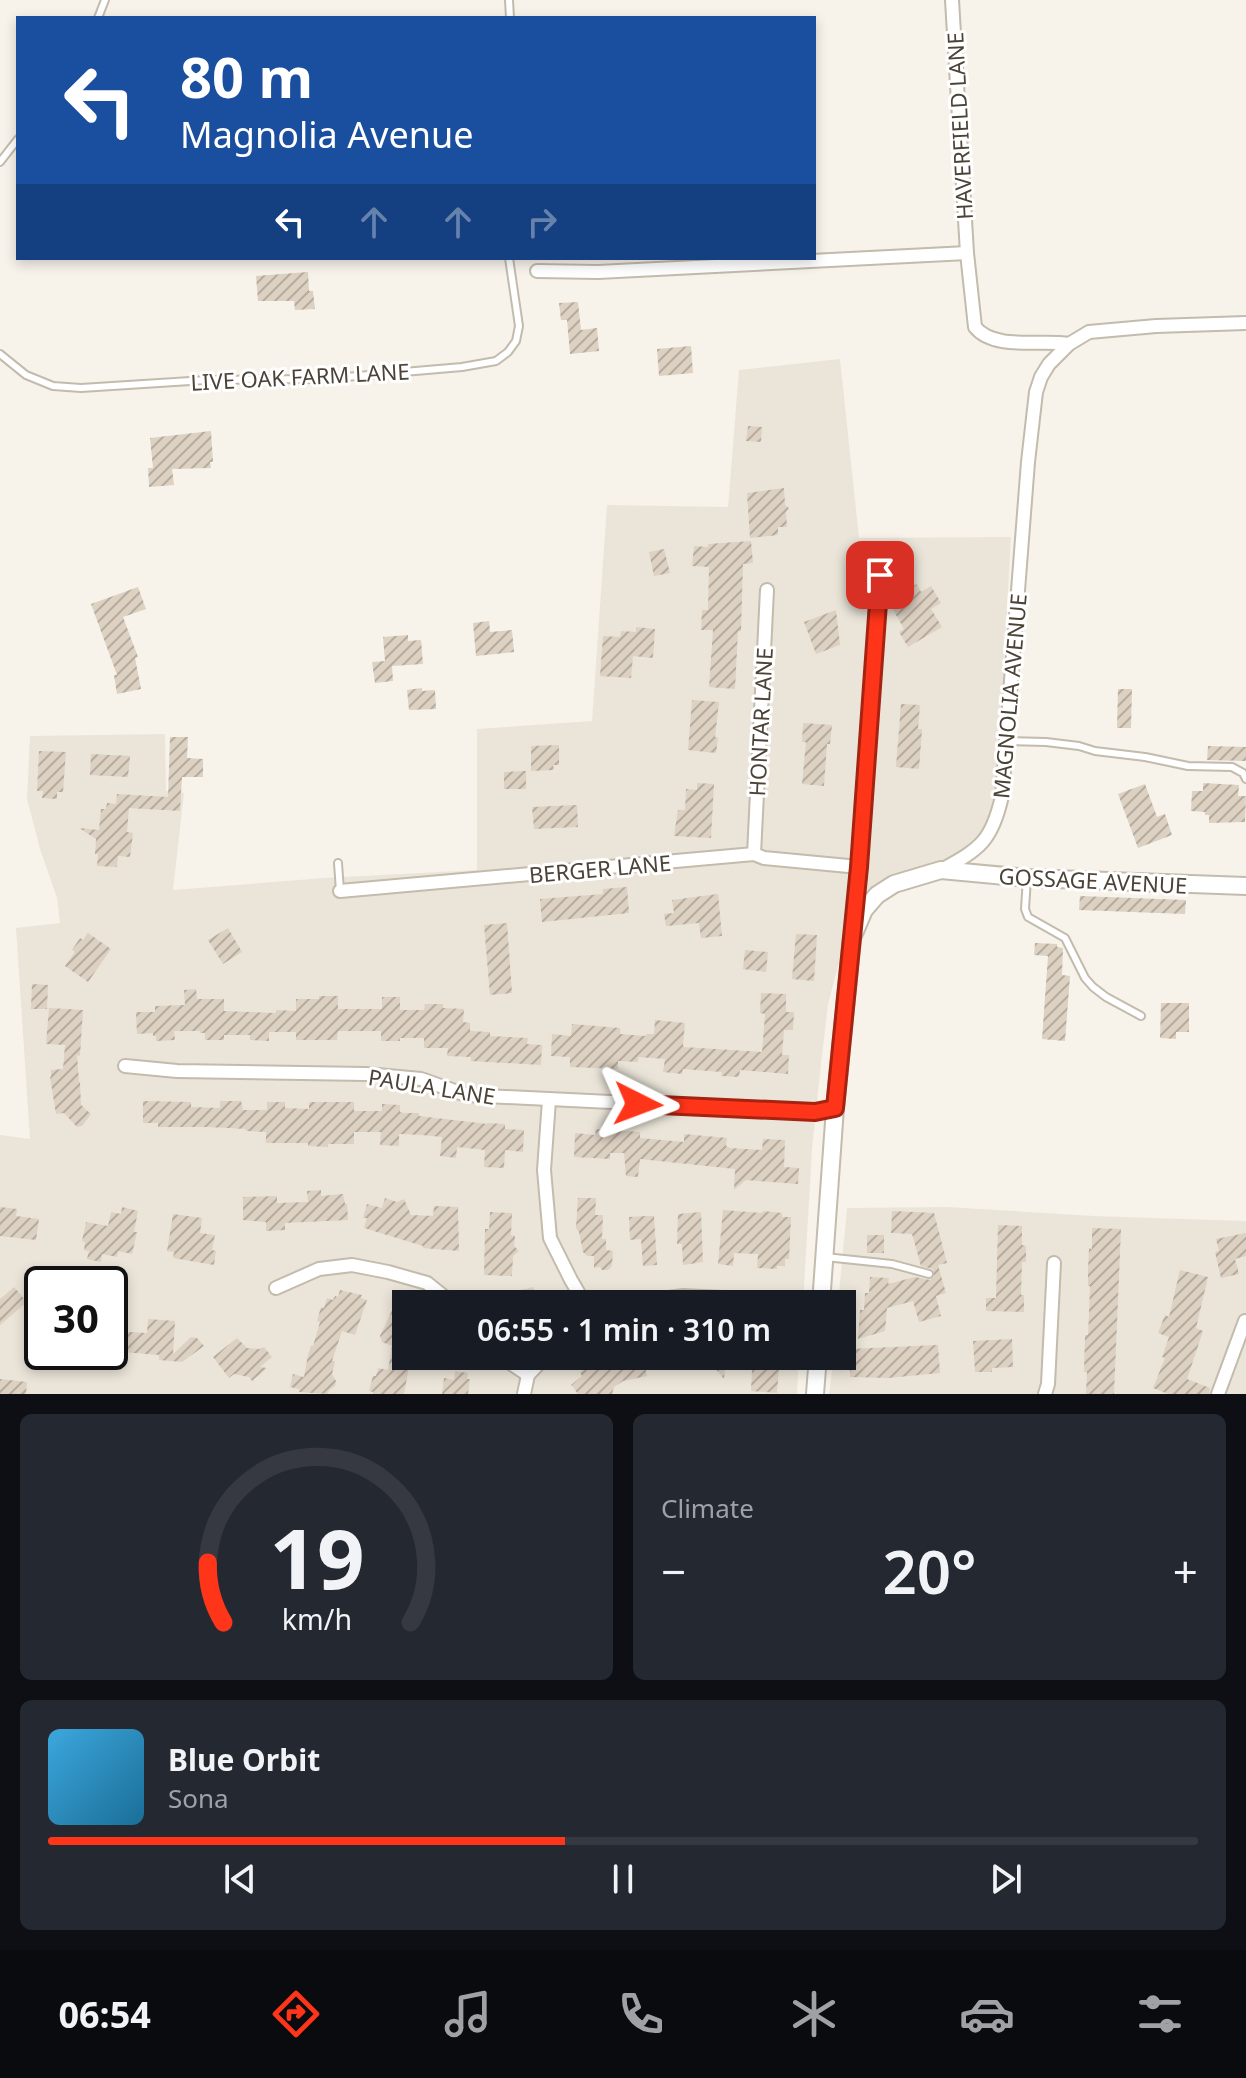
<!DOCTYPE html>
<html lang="en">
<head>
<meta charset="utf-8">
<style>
  :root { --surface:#171b24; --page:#242831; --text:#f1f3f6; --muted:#9ea1a6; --line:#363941; --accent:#ff351a }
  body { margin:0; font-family:"Noto Sans",sans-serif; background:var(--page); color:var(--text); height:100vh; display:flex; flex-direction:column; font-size:30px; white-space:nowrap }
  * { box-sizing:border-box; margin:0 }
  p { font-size:26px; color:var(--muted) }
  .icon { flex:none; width:44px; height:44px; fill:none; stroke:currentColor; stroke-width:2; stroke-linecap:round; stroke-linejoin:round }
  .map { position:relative; height:1394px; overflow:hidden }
  .details { display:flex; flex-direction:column; gap:20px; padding:20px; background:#0d0f14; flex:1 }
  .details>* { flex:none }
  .top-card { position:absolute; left:16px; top:16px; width:800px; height:244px; border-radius:0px; box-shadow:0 4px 12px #0003; background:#1a4fa0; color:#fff; overflow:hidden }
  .speed { position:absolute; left:24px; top:1266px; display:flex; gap:16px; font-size:40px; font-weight:700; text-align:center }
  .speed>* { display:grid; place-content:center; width:104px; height:104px; border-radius:50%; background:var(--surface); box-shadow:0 4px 12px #0003; line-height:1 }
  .speed .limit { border:4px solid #111; border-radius:12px; background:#fff; color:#111 }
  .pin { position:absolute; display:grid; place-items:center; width:68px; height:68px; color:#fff; margin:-34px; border-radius:16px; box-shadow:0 4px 12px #0006 }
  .me { position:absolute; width:88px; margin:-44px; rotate:93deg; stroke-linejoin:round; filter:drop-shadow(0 0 6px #0008) }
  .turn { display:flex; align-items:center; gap:28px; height:168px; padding:0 32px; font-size:36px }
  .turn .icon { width:104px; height:104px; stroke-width:2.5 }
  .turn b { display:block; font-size:56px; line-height:68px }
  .lanes { display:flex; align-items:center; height:76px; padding:0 32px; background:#0003; justify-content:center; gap:40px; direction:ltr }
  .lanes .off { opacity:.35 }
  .big { font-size:60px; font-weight:600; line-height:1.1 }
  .details .tile { flex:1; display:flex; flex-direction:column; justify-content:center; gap:12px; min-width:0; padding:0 28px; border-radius:12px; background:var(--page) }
  .details .dial { align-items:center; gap:0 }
  .dial svg { height:208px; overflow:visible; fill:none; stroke:var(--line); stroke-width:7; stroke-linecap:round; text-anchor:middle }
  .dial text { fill:var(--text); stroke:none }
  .song { display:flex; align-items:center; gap:24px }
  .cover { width:96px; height:96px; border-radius:12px; background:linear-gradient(135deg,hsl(200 70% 55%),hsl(200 70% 35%)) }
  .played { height:8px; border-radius:4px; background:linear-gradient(90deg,var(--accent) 45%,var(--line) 45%) }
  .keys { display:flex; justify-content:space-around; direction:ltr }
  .heat { display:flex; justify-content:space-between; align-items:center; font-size:44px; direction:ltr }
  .details .tiles { flex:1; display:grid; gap:20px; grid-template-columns:1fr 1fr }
  .tile:last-child { grid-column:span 2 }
  .trip { position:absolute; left:392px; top:1290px; width:464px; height:80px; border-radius:0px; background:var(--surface); box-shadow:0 4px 12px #0003; font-weight:600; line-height:80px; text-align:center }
  .dock { display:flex; height:128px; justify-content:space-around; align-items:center; background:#090b0e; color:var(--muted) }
  .dock .icon { width:56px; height:56px }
  .dock .current { color:var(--accent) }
  .dock b { font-size:36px; color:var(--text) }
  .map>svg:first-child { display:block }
  .residential { fill:#ebe5d9; fill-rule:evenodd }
  .building { fill:url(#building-hatch) }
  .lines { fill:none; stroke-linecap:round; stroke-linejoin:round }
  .service-casing { stroke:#c3bbac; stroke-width:10 }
  .minor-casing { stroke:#c3bbac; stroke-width:16 }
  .tertiary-casing { stroke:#c3bbac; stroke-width:20 }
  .service { stroke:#fff; stroke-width:6 }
  .minor { stroke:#fff; stroke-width:12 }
  .tertiary { stroke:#fff; stroke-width:16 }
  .route-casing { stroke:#a62211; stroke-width:20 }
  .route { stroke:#ff351a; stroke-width:14 }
  .labels { text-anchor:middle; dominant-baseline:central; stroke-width:6; stroke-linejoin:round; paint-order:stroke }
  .street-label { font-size:22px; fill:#4c4338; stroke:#fff }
</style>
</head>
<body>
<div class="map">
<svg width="1246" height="1394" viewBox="0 0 1246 1394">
  <defs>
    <pattern id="building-hatch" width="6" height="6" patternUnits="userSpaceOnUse" patternTransform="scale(2)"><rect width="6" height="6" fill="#ddd1c2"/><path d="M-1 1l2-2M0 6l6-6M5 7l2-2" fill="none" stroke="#b5ab9f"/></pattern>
  </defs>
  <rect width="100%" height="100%" fill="#f7f3eb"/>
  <g class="residential">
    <path d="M840,359L859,538L1011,537L1003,681L994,794L987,827L971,844L953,855L938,862L898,874L879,884L860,901L847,932L828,1004L821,1064L812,1149L803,1304H406V1356H799L797,1394H0V1135L30,1139L16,928L60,923L57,898L40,849L27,799L30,736L165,734L166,791L184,793L173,890L324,878L477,870V729L592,721L607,505L728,507L739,370ZM42,1284H110V1352H42Z"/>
    <polygon points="947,1207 1094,1216 1246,1221 1246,1394 829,1394 834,1356 842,1356 842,1304 838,1304 847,1208"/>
  </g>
  <g class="building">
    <polygon points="308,272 309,291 313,291 315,309 295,310 294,301 258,301 256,276"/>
    <polygon points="578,302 581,330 597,328 599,351 570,354 567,320 561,320 559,303"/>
    <polygon points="691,346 693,373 659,376 657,349"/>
    <polygon points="748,426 762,427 761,442 746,441"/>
    <polygon points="211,431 213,462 210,462 211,468 172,469 174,485 149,487 148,468 153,468 150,438"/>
    <polygon points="784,488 785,505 789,508 786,512 787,527 778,527 778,535 750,538 747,493"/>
    <polygon points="751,541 753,563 743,564 741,631 738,631 735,689 709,687 713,630 701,630 702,610 708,610 709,567 692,566 694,546 708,547 708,544"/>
    <polygon points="664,549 670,573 654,576 649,552"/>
    <polygon points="917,584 921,592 931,586 941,603 931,609 942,627 908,647 899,632 904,629 892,608 902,603 898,595"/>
    <polygon points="138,587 146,609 123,617 138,657 135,658 141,689 117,694 114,675 117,675 91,604"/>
    <polygon points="836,610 840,645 816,654 804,622"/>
    <polygon points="489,621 490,632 512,630 514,652 476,656 473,623"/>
    <polygon points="636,627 655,629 653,658 633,656 631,678 600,676 603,636 620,637 621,631 636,632"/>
    <polygon points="408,635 408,641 421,640 423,664 392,666 393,681 375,683 372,662 385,661 383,637"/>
    <polygon points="422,688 422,691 435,690 436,709 409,710 407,690"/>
    <polygon points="1118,689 1132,689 1131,728 1117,728"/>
    <polygon points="692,700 719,702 715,737 718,738 716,753 688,750"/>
    <polygon points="901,704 920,705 918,729 922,729 919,769 896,767"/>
    <polygon points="803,723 832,725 830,744 827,744 824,786 802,784 806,742 802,742"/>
    <polygon points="170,737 188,737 187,758 203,759 203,777 182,777 180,811 129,808 127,832 133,833 130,857 118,856 117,867 97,866 98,854 95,854 96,839 79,828 99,830 101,809 106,809 107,803 116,804 117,794 168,797"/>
    <polygon points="559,745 559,765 553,765 554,770 531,771 531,746"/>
    <polygon points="1208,746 1246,747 1246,761 1207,760"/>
    <polygon points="39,751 66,752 63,792 57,792 57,799 42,798 43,791 37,791"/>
    <polygon points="91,754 130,756 128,777 90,775"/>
    <polygon points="526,771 526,789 504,789 504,772"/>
    <polygon points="697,783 714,784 711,838 674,836 678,810 685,810 686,789 697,790"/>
    <polygon points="1203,783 1239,785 1238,796 1246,796 1245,822 1209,823 1209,815 1205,815 1205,812 1191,811 1192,791 1203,791"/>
    <polygon points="1145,784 1157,817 1165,814 1172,835 1138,848 1118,794"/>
    <polygon points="577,805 578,827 534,829 532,807"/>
    <polygon points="627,887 629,913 542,922 540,899 603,894 603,889"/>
    <polygon points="718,894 722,936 701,938 699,923 666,926 664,914 674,913 672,900"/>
    <polygon points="1080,896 1186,900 1185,914 1079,910"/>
    <polygon points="507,923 512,993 490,995 484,925"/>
    <polygon points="228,928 242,952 223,964 208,940"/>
    <polygon points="88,933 111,949 88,982 65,966 75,952 72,950 80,938 83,940"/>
    <polygon points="796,934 817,935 814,981 792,979"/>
    <polygon points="1035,943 1057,944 1057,947 1063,948 1062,975 1070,976 1065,1041 1042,1039 1048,956 1034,955"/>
    <polygon points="745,950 768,952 766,972 743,969"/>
    <polygon points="32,984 48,985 47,1009 31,1009"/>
    <polygon points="196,989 197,999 224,999 224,1011 276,1013 276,1010 296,1011 296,999 319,999 319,996 338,996 338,1009 382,1009 382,997 400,997 400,1010 424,1010 425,1004 443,1004 443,1008 464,1009 463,1022 470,1023 470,1031 490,1032 490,1036 528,1038 527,1044 542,1045 541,1065 471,1061 471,1057 447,1056 448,1048 424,1048 424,1038 400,1038 400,1041 381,1041 381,1031 338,1031 337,1040 296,1040 296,1032 269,1032 269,1041 250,1040 250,1035 224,1035 224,1040 205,1040 205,1033 200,1033 200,1031 174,1031 175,1040 156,1041 156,1036 153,1036 153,1033 137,1034 136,1012 155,1012 155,1006 185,1005 184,990"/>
    <polygon points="761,993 786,994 786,1012 794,1012 793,1030 784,1030 782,1055 789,1055 788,1074 740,1070 739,1077 721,1076 722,1072 683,1069 682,1074 663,1072 665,1059 638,1057 638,1062 618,1061 618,1069 570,1067 570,1057 551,1056 552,1034 571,1036 572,1024 620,1028 620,1034 646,1036 647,1034 654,1034 655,1020 685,1023 683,1045 684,1047 762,1052 765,1014 760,1013"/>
    <polygon points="1161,1003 1189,1003 1189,1032 1176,1032 1176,1039 1160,1038"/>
    <polygon points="49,1008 83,1010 80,1056 77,1055 79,1082 80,1082 81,1105 91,1114 82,1126 77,1127 64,1113 56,1114 50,1077 51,1077 51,1070 63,1069 65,1045 46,1044"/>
    <polygon points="143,1101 191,1102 191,1107 220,1108 220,1101 241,1101 243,1110 267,1110 267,1102 285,1102 285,1108 309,1109 309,1102 354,1102 354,1111 382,1111 382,1104 400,1105 400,1112 404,1113 419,1113 419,1116 487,1124 487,1123 505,1124 505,1129 524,1130 523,1152 505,1150 504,1168 484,1167 485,1150 457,1147 456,1158 440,1156 442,1137 422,1135 399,1134 399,1146 380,1145 381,1132 354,1132 354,1144 328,1144 328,1147 308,1146 308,1143 266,1143 266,1132 246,1131 246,1129 208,1127 158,1127 158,1123 143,1123"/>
    <polygon points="596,1129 640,1132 640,1138 684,1142 684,1134 727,1138 726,1146 730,1148 762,1150 763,1139 785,1140 784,1167 799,1168 798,1184 746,1180 734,1190 735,1169 640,1159 638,1177 626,1176 624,1153 610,1153 610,1159 574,1157 575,1133 595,1135"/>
    <polygon points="321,1190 321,1196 343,1194 345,1204 347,1204 348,1220 285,1223 285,1230 266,1231 266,1222 243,1220 243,1197 277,1196 277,1203 308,1202 307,1191"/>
    <polygon points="385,1198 397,1202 404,1199 411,1215 433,1216 434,1206 458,1207 459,1251 423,1248 423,1246 364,1228 367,1218 363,1218 367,1204 382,1208"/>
    <polygon points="578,1198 596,1198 595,1215 603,1215 602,1239 606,1239 606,1250 613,1251 612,1266 608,1270 602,1270 600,1267 594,1268 594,1256 587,1256 583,1252 579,1232 576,1228"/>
    <polygon points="0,1207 17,1209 16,1216 39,1219 36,1240 0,1236"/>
    <polygon points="122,1207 138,1211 134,1232 137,1232 132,1254 118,1251 117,1257 102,1254 101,1262 87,1259 89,1251 84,1250 85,1242 82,1241 86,1222 108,1226 111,1212 121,1214"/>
    <polygon points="723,1210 762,1213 763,1211 782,1213 782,1217 791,1217 789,1259 785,1259 785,1266 777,1266 777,1269 757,1268 758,1254 734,1253 733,1266 718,1264"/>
    <polygon points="892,1211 934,1213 947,1263 938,1265 946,1293 936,1296 941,1316 919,1322 913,1301 887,1308 885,1331 858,1339 860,1310 864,1310 865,1293 869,1293 870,1277 889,1278 888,1284 915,1277 930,1280 934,1276 933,1269 921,1266 912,1234 891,1233"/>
    <polygon points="490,1212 512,1213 511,1235 515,1236 514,1246 519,1251 513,1256 512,1276 484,1275 485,1229 489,1229"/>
    <polygon points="701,1212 703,1262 683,1265 682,1244 677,1244 678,1214"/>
    <polygon points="173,1214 202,1218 200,1233 215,1235 212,1250 216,1251 214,1265 173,1258 174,1252 167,1251"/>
    <polygon points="646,1216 654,1216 657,1265 643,1266 641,1239 630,1240 629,1217"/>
    <polygon points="998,1225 1022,1226 1022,1245 1026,1246 1026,1262 1022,1262 1021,1292 1021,1295 1024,1295 1024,1312 986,1311 986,1298 996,1298"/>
    <polygon points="1092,1228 1121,1229 1114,1394 1086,1394 1087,1372 1084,1372 1085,1335 1088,1335 1089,1313 1090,1286 1088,1286 1088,1270 1089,1248 1092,1249"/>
    <polygon points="1246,1233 1246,1256 1235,1259 1239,1274 1221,1278 1215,1252 1219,1251 1216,1239"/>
    <rect x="867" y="1235" width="17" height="18"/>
    <polygon points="1180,1270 1208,1277 1196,1328 1203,1331 1187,1379 1210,1388 1209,1394 1168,1394 1153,1388 1165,1358 1162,1357 1169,1337 1158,1333 1165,1315 1169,1317"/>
    <polygon points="14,1287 27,1302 0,1325 0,1299"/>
    <polygon points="533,1287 534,1291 542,1296 537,1304 485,1304 485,1300"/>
    <polygon points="340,1290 362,1295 361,1298 367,1300 355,1335 342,1331 332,1361 335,1361 332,1374 336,1381 335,1386 329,1390 328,1394 299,1392 299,1389 290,1387 293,1374 304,1377 308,1355 311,1346 313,1346 320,1322 317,1321 321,1307 324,1308 327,1298 333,1300 335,1296 338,1297"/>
    <polygon points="394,1306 406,1311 406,1342 395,1364 409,1367 404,1394 373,1394 373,1392 369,1391 373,1376 376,1376 378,1368 388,1370 392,1346 382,1342 380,1336"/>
    <polygon points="148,1319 175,1321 173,1354 191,1337 197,1338 204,1346 182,1362 159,1360 159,1355 110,1351 110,1331 147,1333"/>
    <polygon points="237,1338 247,1348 260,1349 264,1347 272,1357 260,1367 267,1368 252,1381 249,1377 234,1374 229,1378 213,1357"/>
    <polygon points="1012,1339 1013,1367 992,1368 992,1372 975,1372 973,1341"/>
    <polygon points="938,1345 940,1373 888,1378 850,1377 849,1349"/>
    <polygon points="602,1356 643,1356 647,1376 623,1381 614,1387 612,1394 578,1394 571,1385 582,1376 580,1372"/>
    <polygon points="673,1356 686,1356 686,1370 672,1369"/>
    <polygon points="695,1356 780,1356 777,1393 751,1391 752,1370 725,1368 724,1379 714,1367 694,1366"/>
    <polygon points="455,1371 468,1373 467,1379 470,1379 468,1394 442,1394 444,1378 454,1380"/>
    <polygon points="0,1379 27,1382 26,1394 0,1394"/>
  </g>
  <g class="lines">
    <defs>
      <g id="service">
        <polyline points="509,0 510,18"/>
        <polyline points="98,18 105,0"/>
        <polyline points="0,162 18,139"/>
        <polyline points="0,354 26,375 53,386 81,388 206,380 322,379 462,367 496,361 508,352 516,341 519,326 509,258"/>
        <polyline points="1007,741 1046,742 1079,746 1095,751 1145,757 1188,766 1232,767 1243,773 1246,779"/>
        <polyline points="338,863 340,891"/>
        <polyline points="1027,878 1025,909 1028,917 1065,938 1085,978 1093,987 1106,997 1141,1016"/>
        <polyline points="825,1257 892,1264 929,1274"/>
      </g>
      <g id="minor">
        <path d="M952,0L967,253L975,327C994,351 1042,339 1069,344"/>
        <polyline points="537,271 598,272 967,253"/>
        <polyline points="754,854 767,590"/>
        <path d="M941,870C980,849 992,841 1002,796L1028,462L1036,392L1041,377L1049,364L1069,344L1089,332L1156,326L1246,323"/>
        <polyline points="340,891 754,854 764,858 859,867"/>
        <polyline points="853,927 880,575"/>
        <polyline points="125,1066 177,1071 366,1074 421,1079 466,1095 815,1112 835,1108"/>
        <polyline points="549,1100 544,1170 550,1238 571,1280 585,1304"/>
        <polyline points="276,1288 319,1269 352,1265 388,1272 427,1283 453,1304"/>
        <polyline points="626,1304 683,1296 821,1303"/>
        <polyline points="500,1356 528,1375"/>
        <polyline points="524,1394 528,1375 546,1356"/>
        <polyline points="1045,1394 1048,1384 1054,1263"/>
        <polyline points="1218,1394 1245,1321"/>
      </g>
      <g id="tertiary">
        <polyline points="821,1304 835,1108 852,938 864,910 877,895 894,884 941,870 1027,878 1246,886"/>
        <polyline points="815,1394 818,1356"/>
      </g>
    </defs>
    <use href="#service" class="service-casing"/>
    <use href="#minor" class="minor-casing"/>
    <use href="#tertiary" class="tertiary-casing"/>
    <use href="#service" class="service"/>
    <use href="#minor" class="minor"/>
    <use href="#tertiary" class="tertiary"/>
  </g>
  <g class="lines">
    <defs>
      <polyline id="route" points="638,1104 815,1112 835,1108 859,867 880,575"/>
    </defs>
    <use href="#route" class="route-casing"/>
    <use href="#route" class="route"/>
  </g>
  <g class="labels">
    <g class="street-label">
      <text transform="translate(959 126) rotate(-93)">HAVERFIELD LANE</text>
      <text transform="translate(300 376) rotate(-3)">LIVE OAK FARM LANE</text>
      <text transform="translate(1009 696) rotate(-85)">MAGNOLIA AVENUE</text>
      <text transform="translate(760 722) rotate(-87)">HONTAR LANE</text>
      <text transform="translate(600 868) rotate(-5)">BERGER LANE</text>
      <text transform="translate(1093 880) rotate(3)">GOSSAGE AVENUE</text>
      <text transform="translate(432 1086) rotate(9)">PAULA LANE</text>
    </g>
  </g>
</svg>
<div class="speed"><div class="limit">30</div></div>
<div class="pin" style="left:880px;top:575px;background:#d93025"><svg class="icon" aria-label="arrive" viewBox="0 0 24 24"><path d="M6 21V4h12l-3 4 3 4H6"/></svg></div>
<svg class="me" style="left:638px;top:1104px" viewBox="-20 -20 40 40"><path d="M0-17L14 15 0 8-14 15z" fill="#ff351a" stroke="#fff" stroke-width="4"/></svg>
<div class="trip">06:55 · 1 min · 310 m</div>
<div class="top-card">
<div class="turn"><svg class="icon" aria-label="left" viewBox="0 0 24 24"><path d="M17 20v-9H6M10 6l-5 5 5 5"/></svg><div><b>80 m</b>Magnolia Avenue</div></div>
<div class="lanes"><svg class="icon" aria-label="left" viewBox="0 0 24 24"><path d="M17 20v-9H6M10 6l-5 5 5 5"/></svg><svg class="icon off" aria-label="ahead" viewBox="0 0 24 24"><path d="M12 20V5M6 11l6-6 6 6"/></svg><svg class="icon off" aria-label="ahead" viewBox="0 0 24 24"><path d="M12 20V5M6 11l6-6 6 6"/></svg><svg class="icon off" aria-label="right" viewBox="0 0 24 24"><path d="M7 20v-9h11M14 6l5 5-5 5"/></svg></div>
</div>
</div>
<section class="details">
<div class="tiles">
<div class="tile dial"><svg viewBox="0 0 100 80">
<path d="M14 69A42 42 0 1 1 86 69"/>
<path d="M14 69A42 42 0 0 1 8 46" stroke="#ff351a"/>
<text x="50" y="56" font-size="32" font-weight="700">19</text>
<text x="50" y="72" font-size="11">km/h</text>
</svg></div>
<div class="tile"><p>Climate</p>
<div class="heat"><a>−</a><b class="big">20°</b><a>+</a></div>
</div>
<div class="tile">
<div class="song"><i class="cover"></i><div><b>Blue Orbit</b><p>Sona</p></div></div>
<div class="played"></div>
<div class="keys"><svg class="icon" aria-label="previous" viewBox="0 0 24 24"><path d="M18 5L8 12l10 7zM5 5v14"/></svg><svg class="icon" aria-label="pause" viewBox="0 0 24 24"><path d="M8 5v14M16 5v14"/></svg><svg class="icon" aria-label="next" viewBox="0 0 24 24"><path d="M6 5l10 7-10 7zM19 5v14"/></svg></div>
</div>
</div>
</section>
<nav class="dock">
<b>06:54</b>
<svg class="icon current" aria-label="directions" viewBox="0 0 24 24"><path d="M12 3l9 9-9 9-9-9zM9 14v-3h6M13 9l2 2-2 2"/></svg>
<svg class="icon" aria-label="music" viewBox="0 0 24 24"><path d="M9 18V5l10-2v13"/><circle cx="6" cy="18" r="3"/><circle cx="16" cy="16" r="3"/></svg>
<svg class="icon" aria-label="phone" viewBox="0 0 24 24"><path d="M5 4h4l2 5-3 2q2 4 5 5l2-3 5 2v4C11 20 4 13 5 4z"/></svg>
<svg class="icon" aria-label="climate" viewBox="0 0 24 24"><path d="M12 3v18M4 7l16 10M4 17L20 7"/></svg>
<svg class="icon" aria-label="car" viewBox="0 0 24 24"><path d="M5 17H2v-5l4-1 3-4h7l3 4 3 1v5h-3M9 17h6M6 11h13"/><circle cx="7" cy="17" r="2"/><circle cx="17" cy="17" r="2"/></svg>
<svg class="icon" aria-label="filters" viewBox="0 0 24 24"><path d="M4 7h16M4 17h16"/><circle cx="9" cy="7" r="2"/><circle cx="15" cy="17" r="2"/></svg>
</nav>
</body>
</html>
